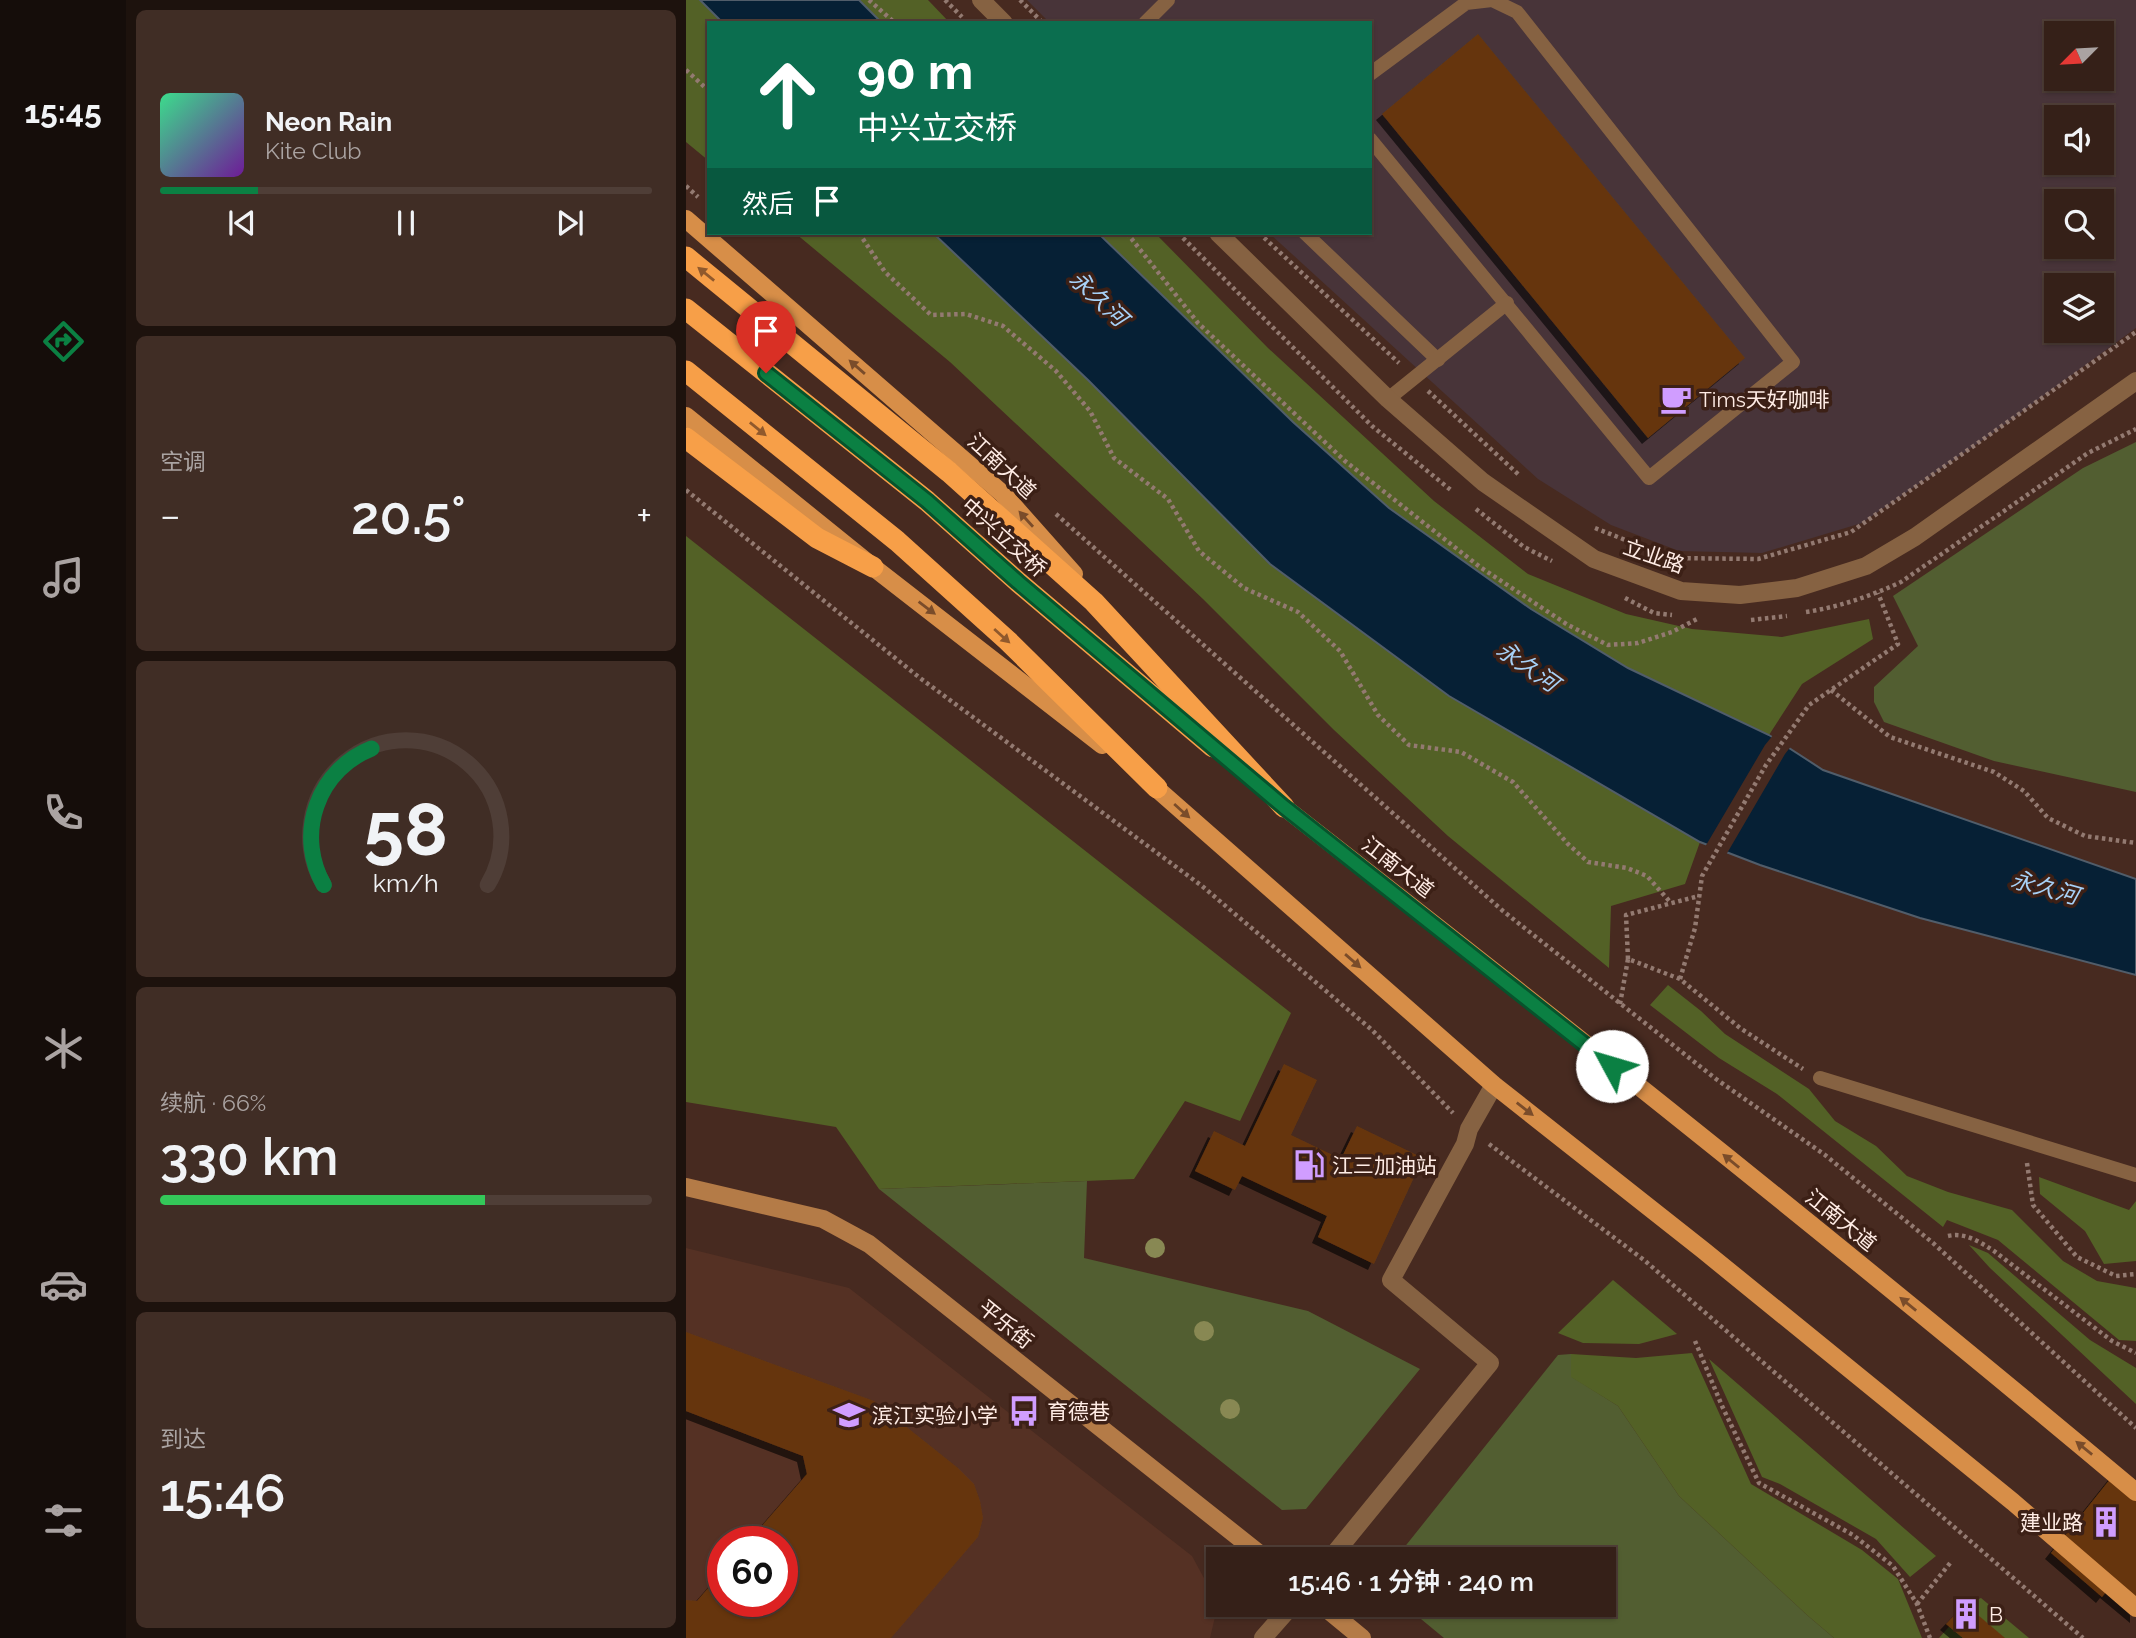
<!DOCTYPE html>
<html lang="zh">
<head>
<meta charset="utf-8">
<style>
  :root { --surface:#352018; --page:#402d25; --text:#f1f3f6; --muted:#aaa3a2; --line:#4f3e37; --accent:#0b8043 }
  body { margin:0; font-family:Raleway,"Noto Sans SC",sans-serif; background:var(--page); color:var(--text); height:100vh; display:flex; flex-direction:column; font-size:26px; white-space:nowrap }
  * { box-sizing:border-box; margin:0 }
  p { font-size:23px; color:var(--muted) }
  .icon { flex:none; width:38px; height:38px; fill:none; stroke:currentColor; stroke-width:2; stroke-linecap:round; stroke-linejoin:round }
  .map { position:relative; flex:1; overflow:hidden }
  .panel { display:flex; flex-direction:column; gap:10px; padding:10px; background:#1d120d; width:560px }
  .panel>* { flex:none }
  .hud { position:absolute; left:21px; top:21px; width:665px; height:214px; border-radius:0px; box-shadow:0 2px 5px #0004,0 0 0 2px var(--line); background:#0b6e4f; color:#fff; overflow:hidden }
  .needle { width:46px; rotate:246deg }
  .controls { position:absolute; left:1358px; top:21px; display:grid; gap:14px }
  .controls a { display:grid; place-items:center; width:70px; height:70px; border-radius:0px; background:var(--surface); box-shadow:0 2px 5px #0004,0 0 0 2px var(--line); font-size:35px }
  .speed { position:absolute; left:21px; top:1526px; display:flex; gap:14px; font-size:35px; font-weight:700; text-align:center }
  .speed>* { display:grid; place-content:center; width:91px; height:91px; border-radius:50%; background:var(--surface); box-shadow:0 2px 5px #0004,0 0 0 2px var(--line); line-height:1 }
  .speed .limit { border:10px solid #d22; background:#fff; color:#111 }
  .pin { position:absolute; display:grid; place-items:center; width:60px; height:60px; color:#fff; margin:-72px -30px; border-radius:50% 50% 50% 0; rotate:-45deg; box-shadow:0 0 7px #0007 }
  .pin .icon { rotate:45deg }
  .me { position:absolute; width:77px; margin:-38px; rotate:309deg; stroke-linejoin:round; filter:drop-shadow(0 0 5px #0008) }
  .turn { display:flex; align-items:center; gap:24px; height:147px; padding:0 35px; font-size:32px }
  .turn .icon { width:91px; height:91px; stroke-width:2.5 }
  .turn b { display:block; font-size:49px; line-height:60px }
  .then { display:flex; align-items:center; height:66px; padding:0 35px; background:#0003; gap:14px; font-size:26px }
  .big { font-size:52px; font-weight:600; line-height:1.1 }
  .panel .card { flex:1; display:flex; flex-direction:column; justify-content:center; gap:10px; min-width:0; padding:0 24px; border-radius:10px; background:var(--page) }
  .panel .dial { align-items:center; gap:0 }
  .dial svg { height:182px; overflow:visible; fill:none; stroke:var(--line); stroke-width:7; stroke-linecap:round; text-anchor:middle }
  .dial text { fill:var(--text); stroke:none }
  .song { display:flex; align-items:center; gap:21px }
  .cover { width:84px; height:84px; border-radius:10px; background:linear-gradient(135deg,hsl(150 70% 55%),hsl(280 70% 35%)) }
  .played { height:7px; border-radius:4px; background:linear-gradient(90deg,var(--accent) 20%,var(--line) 20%) }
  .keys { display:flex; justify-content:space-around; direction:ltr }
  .heat { display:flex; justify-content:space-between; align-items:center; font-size:38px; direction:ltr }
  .charge { height:10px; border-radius:5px; background:linear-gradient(90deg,#34c759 66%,var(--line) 0) }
  .trip { position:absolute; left:520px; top:1547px; width:410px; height:70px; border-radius:0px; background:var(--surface); box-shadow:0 2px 5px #0004,0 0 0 2px var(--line); font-weight:600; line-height:70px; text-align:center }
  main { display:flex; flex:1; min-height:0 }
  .tab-bar { display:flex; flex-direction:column; width:126px; justify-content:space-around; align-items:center; background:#150d0a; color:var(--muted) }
  .tab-bar .icon { width:49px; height:49px }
  .tab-bar .on { color:var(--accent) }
  .tab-bar b { font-size:32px; color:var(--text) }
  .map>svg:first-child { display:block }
  .commercial { fill:#483439; fill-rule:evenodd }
  .built { fill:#553124; fill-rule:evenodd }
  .green { fill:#525e31 }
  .forest { fill:#536126 }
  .water { fill:#062035; stroke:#515d6a; stroke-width:2 }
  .pier { fill:#472a20 }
  .building { fill:#66360f; filter:url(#shadow) }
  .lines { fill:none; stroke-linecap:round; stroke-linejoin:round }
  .path { stroke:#937a71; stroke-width:4.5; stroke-dasharray:3.5 3.5; stroke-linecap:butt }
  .lane { stroke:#866242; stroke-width:14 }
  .street { stroke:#866242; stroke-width:18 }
  .secondary { stroke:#b47b47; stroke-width:18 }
  .primary { stroke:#d78e48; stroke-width:18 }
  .highway { stroke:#f79f48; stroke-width:21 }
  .tree { fill:#888853 }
  .oneway { fill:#90592c }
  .oneway2 { fill:#7a4c2a }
  .route-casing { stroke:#07532c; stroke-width:18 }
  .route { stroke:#0b8043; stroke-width:12 }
  .labels { text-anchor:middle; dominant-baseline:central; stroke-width:7; stroke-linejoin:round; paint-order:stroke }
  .poi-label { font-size:21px; fill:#ffece5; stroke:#3c2016; text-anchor:start }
  .street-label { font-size:21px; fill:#ffece5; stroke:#3c2016 }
  .water-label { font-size:23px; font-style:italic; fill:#a7d1f7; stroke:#3c2016 }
</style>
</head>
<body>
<main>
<nav class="tab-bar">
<b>15:45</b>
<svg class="icon on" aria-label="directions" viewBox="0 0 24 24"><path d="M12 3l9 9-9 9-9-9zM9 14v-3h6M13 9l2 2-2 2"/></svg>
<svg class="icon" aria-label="music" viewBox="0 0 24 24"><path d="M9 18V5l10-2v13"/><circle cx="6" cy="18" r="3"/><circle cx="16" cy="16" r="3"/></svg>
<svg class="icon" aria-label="phone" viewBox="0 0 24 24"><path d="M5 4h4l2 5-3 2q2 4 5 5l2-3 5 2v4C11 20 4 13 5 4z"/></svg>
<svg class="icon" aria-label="climate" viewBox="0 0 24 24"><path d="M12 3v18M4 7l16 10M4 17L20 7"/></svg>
<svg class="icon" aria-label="car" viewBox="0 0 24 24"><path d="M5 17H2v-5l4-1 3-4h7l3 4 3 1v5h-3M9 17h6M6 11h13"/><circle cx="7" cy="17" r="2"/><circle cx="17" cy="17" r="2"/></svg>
<svg class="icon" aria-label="filters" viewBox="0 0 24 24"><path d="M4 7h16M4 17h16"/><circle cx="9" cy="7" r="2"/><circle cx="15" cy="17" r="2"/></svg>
</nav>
<section class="panel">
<div class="card">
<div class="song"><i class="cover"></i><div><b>Neon Rain</b><p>Kite Club</p></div></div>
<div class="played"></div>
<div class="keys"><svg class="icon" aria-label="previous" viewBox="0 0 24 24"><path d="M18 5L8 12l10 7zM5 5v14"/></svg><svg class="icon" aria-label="pause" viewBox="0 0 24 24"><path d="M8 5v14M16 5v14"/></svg><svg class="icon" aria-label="next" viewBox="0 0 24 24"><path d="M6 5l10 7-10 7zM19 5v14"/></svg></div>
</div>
<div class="card"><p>空调</p>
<div class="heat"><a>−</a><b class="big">20.5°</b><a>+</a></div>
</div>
<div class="card dial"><svg viewBox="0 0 100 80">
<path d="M14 69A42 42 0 1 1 86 69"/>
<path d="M14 69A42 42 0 0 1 35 9" stroke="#0b8043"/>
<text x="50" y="56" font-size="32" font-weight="700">58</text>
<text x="50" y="72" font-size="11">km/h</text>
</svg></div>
<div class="card"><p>续航 · 66%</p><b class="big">330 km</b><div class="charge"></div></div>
<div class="card"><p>到达</p><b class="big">15:46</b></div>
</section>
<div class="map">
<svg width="1450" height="1638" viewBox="0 0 1450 1638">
  <defs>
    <filter id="shadow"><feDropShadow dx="-6" dy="6" stdDeviation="0" flood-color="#0009"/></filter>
  </defs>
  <rect width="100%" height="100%" fill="#472a20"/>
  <path class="commercial" d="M341,0H1450V328L1307,433L1176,523L1076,553L993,551L925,525L852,479L583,233H684V23H364ZM1370,33H1416V79H1370ZM1370,117H1416V163H1370ZM1370,201H1416V247H1370ZM1370,285H1416V331H1370Z"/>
  <path class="built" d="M0,1248L163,1288L506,1556L532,1604L524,1638H0ZM37,1542H96V1601H37Z"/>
  <g class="green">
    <polygon points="1450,442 1450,792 1308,761 1198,722 1188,702 1188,687 1232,646 1207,596 1397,468"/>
    <polygon points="401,1181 398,1258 622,1311 734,1369 620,1509 596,1510 193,1189"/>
    <polygon points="885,1354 886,1377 932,1406 993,1496 1121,1615 1148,1638 758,1638 718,1605 917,1605 917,1559 709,1559 872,1355"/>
  </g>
  <g class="forest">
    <polygon points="0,0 14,0 37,23 23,23 23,161 0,142"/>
    <polygon points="173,0 242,0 264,23 196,23"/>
    <polygon points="109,233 247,233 402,380 584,564 763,696 1014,842 999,884 925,906 923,968 762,836 648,730 517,599 264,362"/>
    <polygon points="412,233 469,233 582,348 748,501 842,574 940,614 1006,629 1096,637 1183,619 1187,639 1116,684 1083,735 942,668 845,609 703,508 607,422"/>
    <polygon points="0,536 605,1013 554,1121 499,1101 448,1179 193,1189 150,1127 0,1102"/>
    <polygon points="982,985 1015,1011 1039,1034 1123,1089 1149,1121 1190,1146 1221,1176 1262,1192 1326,1210 1377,1261 1411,1281 1450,1288 1450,1341 1433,1340 1312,1240 1261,1220 1257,1227 1091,1094 1033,1058 964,1005"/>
    <polygon points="1353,1177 1443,1210 1450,1201 1450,1261 1418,1264 1399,1231 1354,1194"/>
    <polygon points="1283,1245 1302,1253 1404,1340 1450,1368 1450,1404 1304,1268"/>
    <polygon points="927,1280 991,1334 953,1344 897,1343 872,1333"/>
    <polygon points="1006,1353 1065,1484 1176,1550 1212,1579 1236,1638 1148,1638 1121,1615 993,1496 932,1406 885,1377 885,1354 950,1358"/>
    <polygon points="1023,1359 1250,1556 1224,1577 1190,1539 1094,1484 1076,1477"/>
    <polygon points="1295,1598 1343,1638 1253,1638 1284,1603"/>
  </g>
  <g class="water">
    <polygon points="14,0 173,0 196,23 37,23"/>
    <polygon points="247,233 412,233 607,422 703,508 845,609 942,668 1083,735 1137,770 1450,879 1450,975 1234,918 1074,865 1014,842 763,696 584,564 402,380"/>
  </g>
  <polygon class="pier" points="1088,734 1106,745 1099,754 1040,855 1019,847 1079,745"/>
  <g class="building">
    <polygon points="792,34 1059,358 962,438 696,114"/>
    <polygon points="598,1064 631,1080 605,1135 655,1159 671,1126 737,1158 688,1264 632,1237 641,1216 556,1176 549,1190 509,1171 528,1131 559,1146"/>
    <polygon points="0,1332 188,1401 272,1468 288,1484 294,1501 297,1518 292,1537 205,1638 0,1638 0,1600 11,1601 37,1571 37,1601 96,1601 96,1542 62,1542 121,1474 117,1456 0,1411"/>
    <polygon points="1429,1473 1450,1490 1450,1617 1420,1592 1416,1597 1365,1553"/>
    <polygon points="1279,1604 1319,1638 1277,1638 1260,1624"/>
  </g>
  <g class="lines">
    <g class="path">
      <polyline points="183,0 209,23"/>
      <polyline points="259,0 276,17"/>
      <polyline points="334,0 357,23"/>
      <polyline points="0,70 23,91"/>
      <polyline points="0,186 12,197"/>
      <polyline points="173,233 199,272 245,315 280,314 317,326 370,371 404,411 428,458 482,499 513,551 558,588 612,612 654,651 692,715 723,745 775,752 827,782 882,844 902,862 941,868 961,876 985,903"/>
      <polyline points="441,233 512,323 659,461 794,567 882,625 922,645 952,643 986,632 1013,618"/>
      <polyline points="492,233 686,426 766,491"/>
      <polyline points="573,233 713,363"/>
      <polyline points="742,391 833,475"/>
      <polyline points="0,490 234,678 516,886 686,1030 767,1113"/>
      <polyline points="790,509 838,547 866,561"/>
      <polyline points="370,514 817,911 1030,1079 1139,1155 1247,1243 1450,1428"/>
      <polyline points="909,528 985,558 1072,559 1165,532 1450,332"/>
      <polyline points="939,598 968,613 986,615"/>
      <path d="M1120,612C1153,607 1185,596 1215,582L1402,453L1450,429"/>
      <polyline points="1065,620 1101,616"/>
      <polyline points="1145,690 1204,737 1308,772 1338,791 1362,818 1399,836 1450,843"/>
      <polyline points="942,959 940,915 1013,896"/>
      <polyline points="994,979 1009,928 1016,876 1080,765 1123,705 1212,644 1192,593"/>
      <polyline points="934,1004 942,959 994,979 1054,1028 1117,1069"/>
      <polyline points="803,1144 958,1260 1397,1638"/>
      <polyline points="1341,1163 1347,1205 1391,1257 1430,1276 1450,1274"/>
      <path d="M1262,1236C1279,1232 1294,1242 1308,1251L1426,1341L1450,1353"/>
      <polyline points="1009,1341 1036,1406 1073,1483 1167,1535 1207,1566 1231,1604 1244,1638"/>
      <polyline points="1231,1604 1265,1562"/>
    </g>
    <g class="lane">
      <polyline points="459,23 482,0"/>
      <polyline points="684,74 780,3 806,0 831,12 1107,362 963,478 684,139"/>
      <polyline points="619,233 752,360"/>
      <polyline points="702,399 821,303"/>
      <polyline points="1134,1078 1450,1175"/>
    </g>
    <g class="street">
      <polyline points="295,0 318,23"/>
      <polyline points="532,233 702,399 797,482 908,559 995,591 1054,595 1111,588 1180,566 1229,537 1450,381"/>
      <polyline points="644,1559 804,1363 705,1280 779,1144 783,1129 808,1085"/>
      <polyline points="577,1638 606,1605"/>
    </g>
    <g class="secondary">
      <polyline points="0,1187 137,1219 183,1244 580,1559"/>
      <polyline points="636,1605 676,1638"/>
    </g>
    <g class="primary">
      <polyline points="0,219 317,494 388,574"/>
      <polyline points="0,416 187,567 416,745"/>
      <polyline points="462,781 808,1085 1017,1250 1327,1502 1450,1608"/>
      <path d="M589,798L598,807C886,1031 1171,1258 1450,1492"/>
    </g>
    <g class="highway">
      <polyline points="0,257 263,472 408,602 598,807"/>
      <polyline points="0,309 241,501 332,582 527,747"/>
      <polyline points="0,371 211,541 322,641 471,788"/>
      <polyline points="0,438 131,538 187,567"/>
    </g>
  </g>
  <g class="tree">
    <circle cx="469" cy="1248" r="10"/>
    <circle cx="518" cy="1331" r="10"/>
    <circle cx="544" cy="1409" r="10"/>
  </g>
  <defs><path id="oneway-solid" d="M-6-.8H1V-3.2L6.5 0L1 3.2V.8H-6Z" transform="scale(1.75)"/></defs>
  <g class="oneway">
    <use href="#oneway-solid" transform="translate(20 274) rotate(-141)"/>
    <use href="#oneway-solid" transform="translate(72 429) rotate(39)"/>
    <use href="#oneway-solid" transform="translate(316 636) rotate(42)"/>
  </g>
  <g class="oneway2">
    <use href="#oneway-solid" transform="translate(171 367) rotate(-139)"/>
    <use href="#oneway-solid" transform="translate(340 519) rotate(-132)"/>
    <use href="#oneway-solid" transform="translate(241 608) rotate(37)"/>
    <use href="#oneway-solid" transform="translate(496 811) rotate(42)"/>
    <use href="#oneway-solid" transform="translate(667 961) rotate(41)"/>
    <use href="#oneway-solid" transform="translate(839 1109) rotate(38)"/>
    <use href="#oneway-solid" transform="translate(1045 1161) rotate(-141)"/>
    <use href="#oneway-solid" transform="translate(1222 1304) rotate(-141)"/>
    <use href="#oneway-solid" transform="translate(1398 1448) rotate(-141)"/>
  </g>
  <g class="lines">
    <defs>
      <polyline id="route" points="80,373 241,501 332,582 598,807 926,1066"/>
    </defs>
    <use href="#route" class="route-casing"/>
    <use href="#route" class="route"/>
  </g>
  <defs>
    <symbol id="cafe-bare" viewBox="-9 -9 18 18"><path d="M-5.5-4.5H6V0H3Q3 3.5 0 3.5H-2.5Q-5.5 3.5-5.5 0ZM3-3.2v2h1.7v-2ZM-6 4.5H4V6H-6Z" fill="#d09dff" stroke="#3c2016" stroke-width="2.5" paint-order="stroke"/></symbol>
    <symbol id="fuel-bare" viewBox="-9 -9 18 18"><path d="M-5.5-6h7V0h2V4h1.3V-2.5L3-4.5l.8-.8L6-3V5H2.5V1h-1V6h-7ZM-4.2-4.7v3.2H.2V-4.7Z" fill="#d09dff" stroke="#3c2016" stroke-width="2.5" paint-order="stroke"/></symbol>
    <symbol id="bus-bare" viewBox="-9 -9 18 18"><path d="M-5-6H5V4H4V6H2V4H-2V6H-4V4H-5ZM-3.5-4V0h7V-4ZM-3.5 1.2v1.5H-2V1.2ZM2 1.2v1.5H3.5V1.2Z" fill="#d09dff" stroke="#3c2016" stroke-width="2.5" paint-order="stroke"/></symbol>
    <symbol id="school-bare" viewBox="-9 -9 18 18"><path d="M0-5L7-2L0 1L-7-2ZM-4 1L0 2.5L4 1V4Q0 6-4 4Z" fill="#d09dff" stroke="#3c2016" stroke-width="2.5" paint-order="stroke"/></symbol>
    <symbol id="building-bare" viewBox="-9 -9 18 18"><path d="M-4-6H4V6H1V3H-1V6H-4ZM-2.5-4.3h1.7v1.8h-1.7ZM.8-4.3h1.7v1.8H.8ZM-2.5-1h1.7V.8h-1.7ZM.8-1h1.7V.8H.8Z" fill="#d09dff" stroke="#3c2016" stroke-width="2.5" paint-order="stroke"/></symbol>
  </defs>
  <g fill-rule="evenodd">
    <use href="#cafe-bare" x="968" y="377" width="44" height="44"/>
    <use href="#fuel-bare" x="601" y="1143" width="44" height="44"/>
    <use href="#bus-bare" x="316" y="1389" width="44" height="44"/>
    <use href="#school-bare" x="141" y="1393" width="44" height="44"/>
    <use href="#building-bare" x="1398" y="1500" width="44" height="44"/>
    <use href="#building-bare" x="1258" y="1592" width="44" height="44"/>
  </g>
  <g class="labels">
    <g class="poi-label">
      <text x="1013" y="399">Tims天好咖啡</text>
      <text x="646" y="1165">江三加油站</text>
      <text x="361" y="1411">育德巷</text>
      <text x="186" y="1415">滨江实验小学</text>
      <text x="1397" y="1522" text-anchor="end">建业路</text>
      <text x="1303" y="1614">B</text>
    </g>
    <g class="street-label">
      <text transform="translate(316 466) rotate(43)">江南大道</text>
      <text transform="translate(318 537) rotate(42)">中兴立交桥</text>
      <text transform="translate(968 556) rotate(19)">立业路</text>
      <text transform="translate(712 867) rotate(38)">江南大道</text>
      <text transform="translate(1155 1220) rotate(39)">江南大道</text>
      <text transform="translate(320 1324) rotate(39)">平乐街</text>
    </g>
    <g class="water-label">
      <text transform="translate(413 298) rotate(43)">永久河</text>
      <text transform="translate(842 666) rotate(35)">永久河</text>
      <text transform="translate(1359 887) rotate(15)">永久河</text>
    </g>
  </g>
</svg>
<div class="controls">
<a><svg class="needle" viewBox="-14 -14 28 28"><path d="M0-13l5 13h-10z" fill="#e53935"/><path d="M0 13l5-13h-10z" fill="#aaa3a2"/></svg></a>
<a><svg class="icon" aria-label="sound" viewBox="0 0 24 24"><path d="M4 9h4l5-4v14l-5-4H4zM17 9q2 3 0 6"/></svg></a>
<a><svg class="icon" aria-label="search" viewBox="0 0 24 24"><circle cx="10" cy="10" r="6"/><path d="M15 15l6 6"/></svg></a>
<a><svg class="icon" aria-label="layers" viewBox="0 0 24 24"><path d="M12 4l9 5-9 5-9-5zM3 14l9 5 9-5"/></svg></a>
</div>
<div class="speed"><div class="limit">60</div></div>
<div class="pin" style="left:80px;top:373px;background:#d93025"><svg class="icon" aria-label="arrive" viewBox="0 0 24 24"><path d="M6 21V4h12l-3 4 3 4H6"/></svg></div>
<svg class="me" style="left:926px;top:1066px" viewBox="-20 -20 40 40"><circle r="19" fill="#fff"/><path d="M0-13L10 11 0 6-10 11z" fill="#0b8043"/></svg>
<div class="trip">15:46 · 1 分钟 · 240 m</div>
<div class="hud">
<div class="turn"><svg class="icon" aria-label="ahead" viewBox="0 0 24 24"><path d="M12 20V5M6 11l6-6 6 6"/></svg><div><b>90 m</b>中兴立交桥</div></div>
<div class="then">然后<svg class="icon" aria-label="arrive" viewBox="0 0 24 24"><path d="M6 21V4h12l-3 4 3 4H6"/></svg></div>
</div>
</div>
</main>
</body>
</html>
